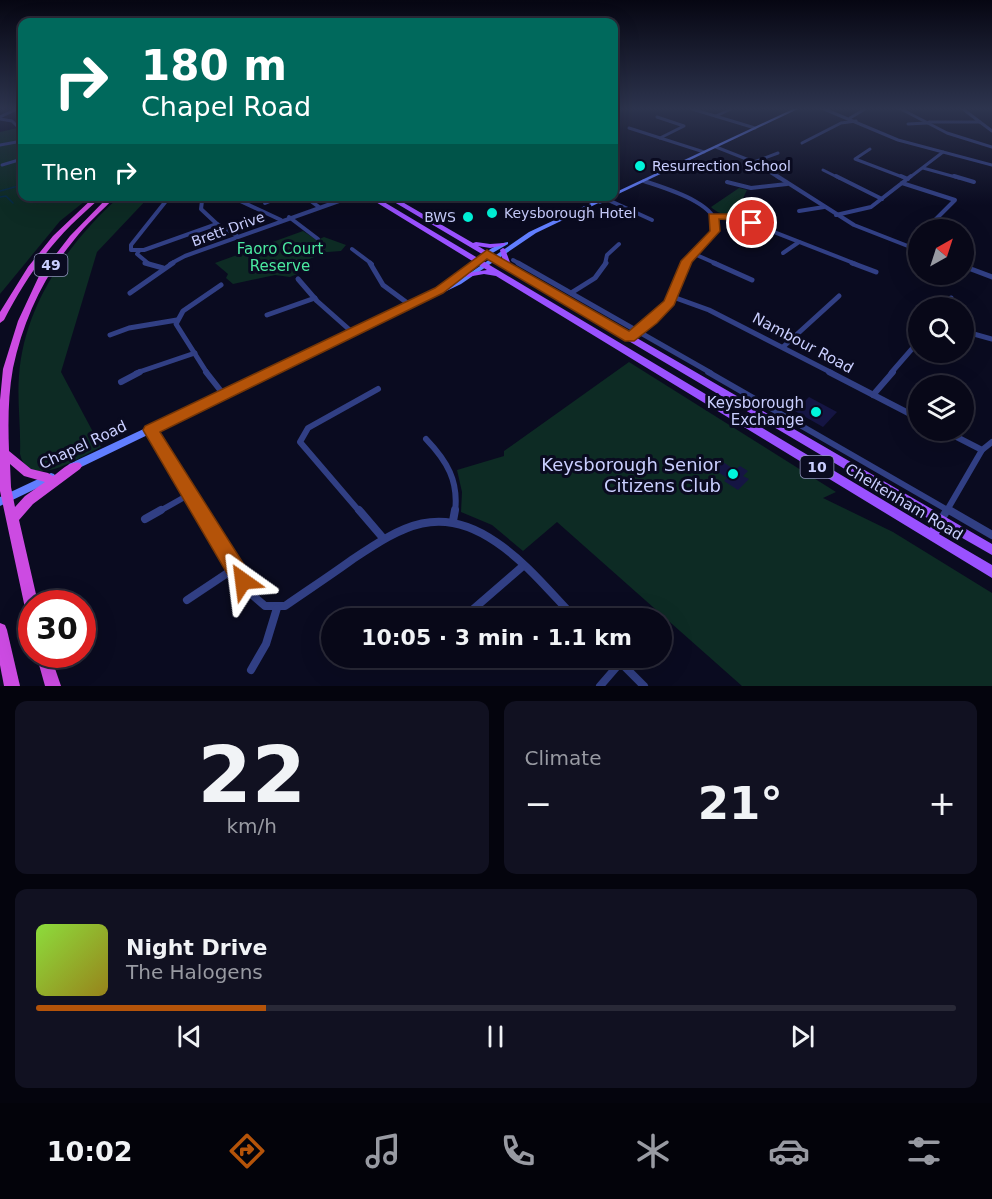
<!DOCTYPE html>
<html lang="en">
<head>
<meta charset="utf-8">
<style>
  :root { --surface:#080818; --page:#111121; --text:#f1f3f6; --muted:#989aa2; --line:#292937; --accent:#b45309 }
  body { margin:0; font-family:"DejaVu Sans",sans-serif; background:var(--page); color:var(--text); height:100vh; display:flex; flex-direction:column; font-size:22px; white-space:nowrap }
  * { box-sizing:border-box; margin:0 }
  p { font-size:20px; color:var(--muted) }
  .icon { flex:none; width:33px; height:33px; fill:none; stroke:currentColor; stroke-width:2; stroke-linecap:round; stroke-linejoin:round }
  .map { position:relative; height:686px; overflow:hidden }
  .side { display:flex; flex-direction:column; gap:15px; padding:15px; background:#04040d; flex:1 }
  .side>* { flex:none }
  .guide { position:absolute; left:18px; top:18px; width:600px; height:183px; border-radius:12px; box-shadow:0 6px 24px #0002,0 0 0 2px var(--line); background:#00695c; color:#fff; overflow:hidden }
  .needle { width:39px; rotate:39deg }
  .tools { position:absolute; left:908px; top:219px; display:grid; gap:12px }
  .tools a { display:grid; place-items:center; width:66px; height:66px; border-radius:50%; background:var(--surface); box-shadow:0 6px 24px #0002,0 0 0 2px var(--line); font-size:30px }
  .speed { position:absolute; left:18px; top:590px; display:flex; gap:12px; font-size:30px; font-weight:700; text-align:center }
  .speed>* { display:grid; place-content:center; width:78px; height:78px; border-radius:50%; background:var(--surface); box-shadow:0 6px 24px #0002,0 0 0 2px var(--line); line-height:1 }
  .speed .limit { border:9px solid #d22; background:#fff; color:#111 }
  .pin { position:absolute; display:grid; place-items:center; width:51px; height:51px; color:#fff; margin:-26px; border:3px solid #fff; border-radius:50%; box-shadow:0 2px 6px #0007 }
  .me { position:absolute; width:66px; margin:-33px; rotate:329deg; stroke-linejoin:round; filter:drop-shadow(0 0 4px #0008) }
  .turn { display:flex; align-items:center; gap:21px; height:126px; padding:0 24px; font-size:27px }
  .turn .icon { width:78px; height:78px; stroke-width:2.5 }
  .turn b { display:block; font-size:42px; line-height:51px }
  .then { display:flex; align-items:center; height:57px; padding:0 24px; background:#0003; gap:12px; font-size:22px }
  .big { font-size:45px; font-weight:700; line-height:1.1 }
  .side .tile { flex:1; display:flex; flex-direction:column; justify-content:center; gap:9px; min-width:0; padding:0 21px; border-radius:12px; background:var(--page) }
  .side .dial { align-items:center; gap:0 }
  .dial b { font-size:78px; line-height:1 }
  .song { display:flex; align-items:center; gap:18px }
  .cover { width:72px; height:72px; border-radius:9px; background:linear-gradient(135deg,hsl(90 70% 55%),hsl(50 70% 35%)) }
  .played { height:6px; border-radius:3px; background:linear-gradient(90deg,var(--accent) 25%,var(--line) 25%) }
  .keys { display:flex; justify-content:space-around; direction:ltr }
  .heat { display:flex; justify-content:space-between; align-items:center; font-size:33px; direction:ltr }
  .side .tiles { flex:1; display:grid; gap:15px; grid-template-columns:1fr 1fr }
  .tile:last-child { grid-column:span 2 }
  .trip { position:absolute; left:321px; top:608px; width:351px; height:60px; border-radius:30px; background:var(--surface); box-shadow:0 6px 24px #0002,0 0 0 2px var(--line); font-weight:700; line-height:60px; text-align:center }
  .tabs { display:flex; height:96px; justify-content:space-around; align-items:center; background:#03030a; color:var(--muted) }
  .tabs .icon { width:42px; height:42px }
  .tabs .on { color:var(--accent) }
  .tabs b { font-size:27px; color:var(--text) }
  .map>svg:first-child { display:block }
  .green { fill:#0d2b24 }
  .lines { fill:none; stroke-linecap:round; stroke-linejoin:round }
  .stream { stroke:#062944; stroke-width:1.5 }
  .building { fill:#151543 }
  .minor-far4 { stroke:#313f84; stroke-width:3 }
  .minor-far3 { stroke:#313f84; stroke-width:4 }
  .minor-far2 { stroke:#313f84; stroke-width:5 }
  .minor-far1 { stroke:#313f84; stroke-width:6 }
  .minor { stroke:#313f84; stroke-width:8 }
  .secondary { fill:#617eff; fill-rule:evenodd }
  .primary { fill:#9a51ff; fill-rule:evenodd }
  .trunk { fill:#cc4be2; fill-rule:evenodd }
  .route { fill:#b45309; stroke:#753606; stroke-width:1.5 }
  .poi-dot { fill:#00f5db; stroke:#0a0b20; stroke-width:2 }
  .labels { text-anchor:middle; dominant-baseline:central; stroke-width:6; stroke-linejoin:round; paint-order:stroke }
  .far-poi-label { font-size:14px; fill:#cacfff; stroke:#0a0b20; text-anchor:start }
  .far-street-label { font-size:14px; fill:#cacfff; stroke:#0a0b20 }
  .shield { fill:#0a0b20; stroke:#9094bc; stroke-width:1.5 }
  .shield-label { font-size:14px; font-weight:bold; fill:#cacfff }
  .park-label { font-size:15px; fill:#4beaa1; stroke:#0a0b20 }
  .street-label { font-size:15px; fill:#cacfff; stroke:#0a0b20 }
  .poi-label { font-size:15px; fill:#cacfff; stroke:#0a0b20; text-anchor:end }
  .near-poi-label { font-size:18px; fill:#cacfff; stroke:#0a0b20; text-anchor:end }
</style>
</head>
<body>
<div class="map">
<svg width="992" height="686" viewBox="0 0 992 686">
  <rect width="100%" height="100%" fill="#0a0b20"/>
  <g class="green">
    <polygon points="22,127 22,196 90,197 60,221 0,294 0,132"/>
    <path d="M739,188L747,190L741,202L747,205C735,213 723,219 711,207Z"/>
    <path d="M119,197H149L97,252L61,372L101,447C80,457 29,492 20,454C21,428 17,400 19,376C24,305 68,243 119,197Z"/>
    <polygon points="303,231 317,240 324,237 346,245 341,251 315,253 317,256 299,263 297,274 290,277 275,275 233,284 226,278 228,274 215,263"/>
    <polygon points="629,362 836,492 823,498 893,532 992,593 992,686 742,686 557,522 523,551 492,525 461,512 462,492 457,470 504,456 504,451"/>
  </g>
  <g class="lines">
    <g class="stream">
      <polyline points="0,191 22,185"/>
      <polyline points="0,197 6,196 13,203"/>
    </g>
  </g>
  <g class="building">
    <polygon points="809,397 837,412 823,427 795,411"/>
    <polygon points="717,458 735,470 740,466 748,471 743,476 749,479 738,490 724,481 727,478 715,470 712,473 706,469"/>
  </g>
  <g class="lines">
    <g class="minor-far4">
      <polyline points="692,109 755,128"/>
      <polyline points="824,109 898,140 992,165"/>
      <polyline points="901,109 947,133 992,147"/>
      <polyline points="716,116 731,109"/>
      <polyline points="0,117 17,109"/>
      <polyline points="657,117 684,126 660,138"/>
      <polyline points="850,118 865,109"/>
      <polyline points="0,119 12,121 18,127"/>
      <polyline points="929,122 980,122 963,109"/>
      <polyline points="980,122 992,131"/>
      <polyline points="908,124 927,123"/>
      <polyline points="629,128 704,152"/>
      <polyline points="802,143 841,123 856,121"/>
      <polyline points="0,145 22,141"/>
      <polyline points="716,147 754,162 779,178"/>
      <polyline points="870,149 855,159 905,178"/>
      <polyline points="754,162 778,153"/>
      <polyline points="2,165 22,159"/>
      <polyline points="923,168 959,178"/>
      <polyline points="823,170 839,178"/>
      <polyline points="909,178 943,152"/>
    </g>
    <g class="minor-far3">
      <polyline points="777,176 854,225 918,250"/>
      <polyline points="836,176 882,199"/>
      <polyline points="901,176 908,179"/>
      <polyline points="954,176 974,182"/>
      <path d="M644,181C661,187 727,205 714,232C708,245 692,252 686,264"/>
      <polyline points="727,182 751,188 787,184"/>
      <polyline points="902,183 955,200 930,225"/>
      <polyline points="170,196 131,245 131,250 144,250 217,224"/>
      <polyline points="207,196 236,199 281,220"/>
      <polyline points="304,196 319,207"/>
      <polyline points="587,196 600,202"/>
      <polyline points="208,197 202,201 201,209 217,224 237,236"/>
      <polyline points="606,199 652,220"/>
      <polyline points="265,203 282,196"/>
      <polyline points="799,211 824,207"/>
      <polyline points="836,215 871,207 911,176"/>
      <polyline points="713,216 743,220 856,264"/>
      <polyline points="289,217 318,239"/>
      <polyline points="352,249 372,264"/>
      <polyline points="139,251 137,254 149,264"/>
      <polyline points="692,253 717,264"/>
      <polyline points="783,253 799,242"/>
      <polyline points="513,260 520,264"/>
      <polyline points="170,264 185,256 353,196"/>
      <polyline points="605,264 607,255 619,244"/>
    </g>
    <g class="minor-far2">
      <polyline points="145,263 163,268"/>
      <polyline points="370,263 383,285 410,305"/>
      <polyline points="518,263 711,373"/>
      <polyline points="714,263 752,280"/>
      <polyline points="852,263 876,272"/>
      <polyline points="963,266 992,277"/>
      <polyline points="298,279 317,301 352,332"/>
      <polyline points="130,293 173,263"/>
      <polyline points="571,293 595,278 606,263"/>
      <polyline points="673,297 709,310 832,373"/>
      <polyline points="948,308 951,298"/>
      <polyline points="267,315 315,298"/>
      <polyline points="963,331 992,339"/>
      <polyline points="110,335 129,328 177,320"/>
      <path d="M630,337C666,311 669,303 686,263"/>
      <polyline points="783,347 839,296"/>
      <polyline points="136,373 195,353"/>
      <polyline points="207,373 176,324 183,311 221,285"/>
      <polyline points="891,373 918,342"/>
    </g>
    <g class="minor-far1">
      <polyline points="206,372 224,395"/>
      <polyline points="708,372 951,512"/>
      <polyline points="829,372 918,418"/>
      <polyline points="121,382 140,372"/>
      <polyline points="873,395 893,372"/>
      <polyline points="151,430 201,512"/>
      <polyline points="943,430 982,450"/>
      <path d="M426,439C447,461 459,481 455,512"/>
      <polyline points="158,512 190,494"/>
      <polyline points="360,512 300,442 308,428 378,389"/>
      <polyline points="946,512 982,450 992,442"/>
    </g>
    <g class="minor">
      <path d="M200,510L250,593L265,606H285C308,590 331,575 353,559C402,526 440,503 496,542C526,562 550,592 575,618"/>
      <polyline points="359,510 383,538"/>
      <polyline points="949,510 992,535"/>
      <polyline points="145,519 161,510"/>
      <polyline points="941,520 947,510"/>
      <polyline points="453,521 455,510"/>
      <polyline points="187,600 235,568"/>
      <polyline points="463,618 523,566"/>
      <polyline points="615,657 644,686"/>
      <polyline points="251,670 266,644 277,608"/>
      <polyline points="600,686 620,663"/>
    </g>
    <g class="secondary">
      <polygon points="793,109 798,109 614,196 614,193"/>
      <path d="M606,196H613L536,233L461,284L75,470L72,471L69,470L67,467L69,464L444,288L442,286L443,285C457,274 492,243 508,242V244L489,255L452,284L457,282L529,232Z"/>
      <polygon points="51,473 54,474 56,477 54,480 0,506 0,497"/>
    </g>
    <polygon class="primary" points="366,196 374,196 930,528 934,522 384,196 392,196 473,243 476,242 490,244 505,243 505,245 490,248 478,246 503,261 500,250 503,248 505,249 511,265 992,544 992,555 943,527 939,534 992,565 992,578 496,276 484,274 467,277 466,275 467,273 487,270"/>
    <g class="trunk">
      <path d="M95,196H102C92,206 81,215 71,225C43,253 22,285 4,320L0,323V312L28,267L53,236Z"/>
      <path d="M109,196H116C102,211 86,224 74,240C43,277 23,321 13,368C8,395 8,424 9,451L31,469L48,473L53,476C61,471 70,460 80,463L82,466L80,469L33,504L19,520L38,603H32V615L27,613L25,608L0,491V400L3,369L18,321L39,276L70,236ZM10,464L24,476L45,482L25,496L15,507L11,487Z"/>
      <polygon points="0,623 5,625 7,630 20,686 4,686 0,665"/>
      <polygon points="36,654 50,654 61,686 45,686"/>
    </g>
  </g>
  <linearGradient id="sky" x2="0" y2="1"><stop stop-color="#060612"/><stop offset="0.53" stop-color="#2d344e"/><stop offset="1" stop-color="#2d344e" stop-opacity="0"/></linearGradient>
  <rect width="992" height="205" fill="url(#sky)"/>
  <polygon class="route" points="709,214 735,214 757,223 752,226 733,220 719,219 720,231 692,262 674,305 657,323 634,341 625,341 487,259 443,293 160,432 250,574 253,581 250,587 243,590 235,587 143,430 145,426 435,288 487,250 629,331 664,301 681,261 710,231"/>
  <g class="poi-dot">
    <circle cx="640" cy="166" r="6"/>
    <circle cx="492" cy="213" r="6"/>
    <circle cx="468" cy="217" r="6"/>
    <circle cx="816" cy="412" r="6"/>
    <circle cx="733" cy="474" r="6"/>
  </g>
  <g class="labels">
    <g class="far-poi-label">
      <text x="652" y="166">Resurrection School</text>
      <text x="504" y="213">Keysborough Hotel</text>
      <text x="456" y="217" text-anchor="end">BWS</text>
    </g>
    <g class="far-street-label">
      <text transform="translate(228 229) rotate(-20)">Brett Drive</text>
    </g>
    <g class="shield">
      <rect x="34.5" y="254" width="33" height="22" rx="4.5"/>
      <rect x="800.5" y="456" width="33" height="22" rx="4.5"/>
    </g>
    <g class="shield-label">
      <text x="51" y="265">49</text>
      <text x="817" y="467">10</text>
    </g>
    <g class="park-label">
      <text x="280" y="249">Faoro Court<tspan x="280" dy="17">Reserve</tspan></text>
    </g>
    <g class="street-label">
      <text transform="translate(803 343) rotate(28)">Nambour Road</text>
      <text transform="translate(83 445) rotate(-25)">Chapel Road</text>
      <text transform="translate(904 502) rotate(31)">Cheltenham Road</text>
    </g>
    <g class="poi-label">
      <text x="804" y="403">Keysborough<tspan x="804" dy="17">Exchange</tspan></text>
    </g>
    <g class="near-poi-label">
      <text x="721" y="464">Keysborough Senior<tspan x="721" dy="21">Citizens Club</tspan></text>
    </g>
  </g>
</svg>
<div class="tools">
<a><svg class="needle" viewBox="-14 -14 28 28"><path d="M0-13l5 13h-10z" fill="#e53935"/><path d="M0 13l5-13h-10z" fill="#989aa2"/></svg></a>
<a><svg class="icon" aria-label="search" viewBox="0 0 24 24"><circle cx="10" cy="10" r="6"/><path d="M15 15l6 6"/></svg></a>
<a><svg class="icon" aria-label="layers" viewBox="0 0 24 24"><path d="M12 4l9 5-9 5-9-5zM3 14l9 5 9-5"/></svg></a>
</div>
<div class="speed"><div class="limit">30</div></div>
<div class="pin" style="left:752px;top:223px;background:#d93025"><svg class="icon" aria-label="arrive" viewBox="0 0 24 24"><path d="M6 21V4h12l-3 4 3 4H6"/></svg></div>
<svg class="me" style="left:243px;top:581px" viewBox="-20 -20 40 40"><path d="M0-17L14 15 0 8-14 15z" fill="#b45309" stroke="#fff" stroke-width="4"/></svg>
<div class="trip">10:05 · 3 min · 1.1 km</div>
<div class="guide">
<div class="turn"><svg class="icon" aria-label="right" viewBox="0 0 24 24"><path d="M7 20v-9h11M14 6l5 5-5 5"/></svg><div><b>180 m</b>Chapel Road</div></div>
<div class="then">Then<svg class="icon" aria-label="right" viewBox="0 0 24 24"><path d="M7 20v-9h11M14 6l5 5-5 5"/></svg></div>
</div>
</div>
<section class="side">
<div class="tiles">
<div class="tile dial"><b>22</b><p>km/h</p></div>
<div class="tile"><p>Climate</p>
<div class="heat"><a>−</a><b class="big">21°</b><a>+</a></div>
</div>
<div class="tile">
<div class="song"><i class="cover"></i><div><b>Night Drive</b><p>The Halogens</p></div></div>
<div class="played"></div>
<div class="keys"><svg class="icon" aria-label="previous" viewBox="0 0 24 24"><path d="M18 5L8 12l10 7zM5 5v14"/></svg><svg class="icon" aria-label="pause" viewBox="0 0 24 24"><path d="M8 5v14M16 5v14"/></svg><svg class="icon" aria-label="next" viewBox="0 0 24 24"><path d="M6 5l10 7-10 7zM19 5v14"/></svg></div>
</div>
</div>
</section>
<nav class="tabs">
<b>10:02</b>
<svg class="icon on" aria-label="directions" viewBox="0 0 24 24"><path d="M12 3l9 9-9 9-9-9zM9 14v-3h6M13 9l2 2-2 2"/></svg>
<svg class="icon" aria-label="music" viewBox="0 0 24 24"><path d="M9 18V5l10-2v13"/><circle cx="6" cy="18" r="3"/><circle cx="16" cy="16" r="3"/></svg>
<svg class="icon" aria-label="phone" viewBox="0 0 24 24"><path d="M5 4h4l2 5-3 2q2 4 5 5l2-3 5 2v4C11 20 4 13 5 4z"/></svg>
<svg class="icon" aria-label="climate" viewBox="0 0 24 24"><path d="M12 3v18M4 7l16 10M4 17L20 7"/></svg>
<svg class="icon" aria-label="car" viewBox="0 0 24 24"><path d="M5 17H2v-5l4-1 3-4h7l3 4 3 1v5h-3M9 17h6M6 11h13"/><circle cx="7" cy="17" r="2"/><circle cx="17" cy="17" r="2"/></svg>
<svg class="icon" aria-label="filters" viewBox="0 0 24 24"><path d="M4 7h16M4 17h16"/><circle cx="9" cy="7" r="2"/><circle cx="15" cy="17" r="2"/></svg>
</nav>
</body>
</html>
